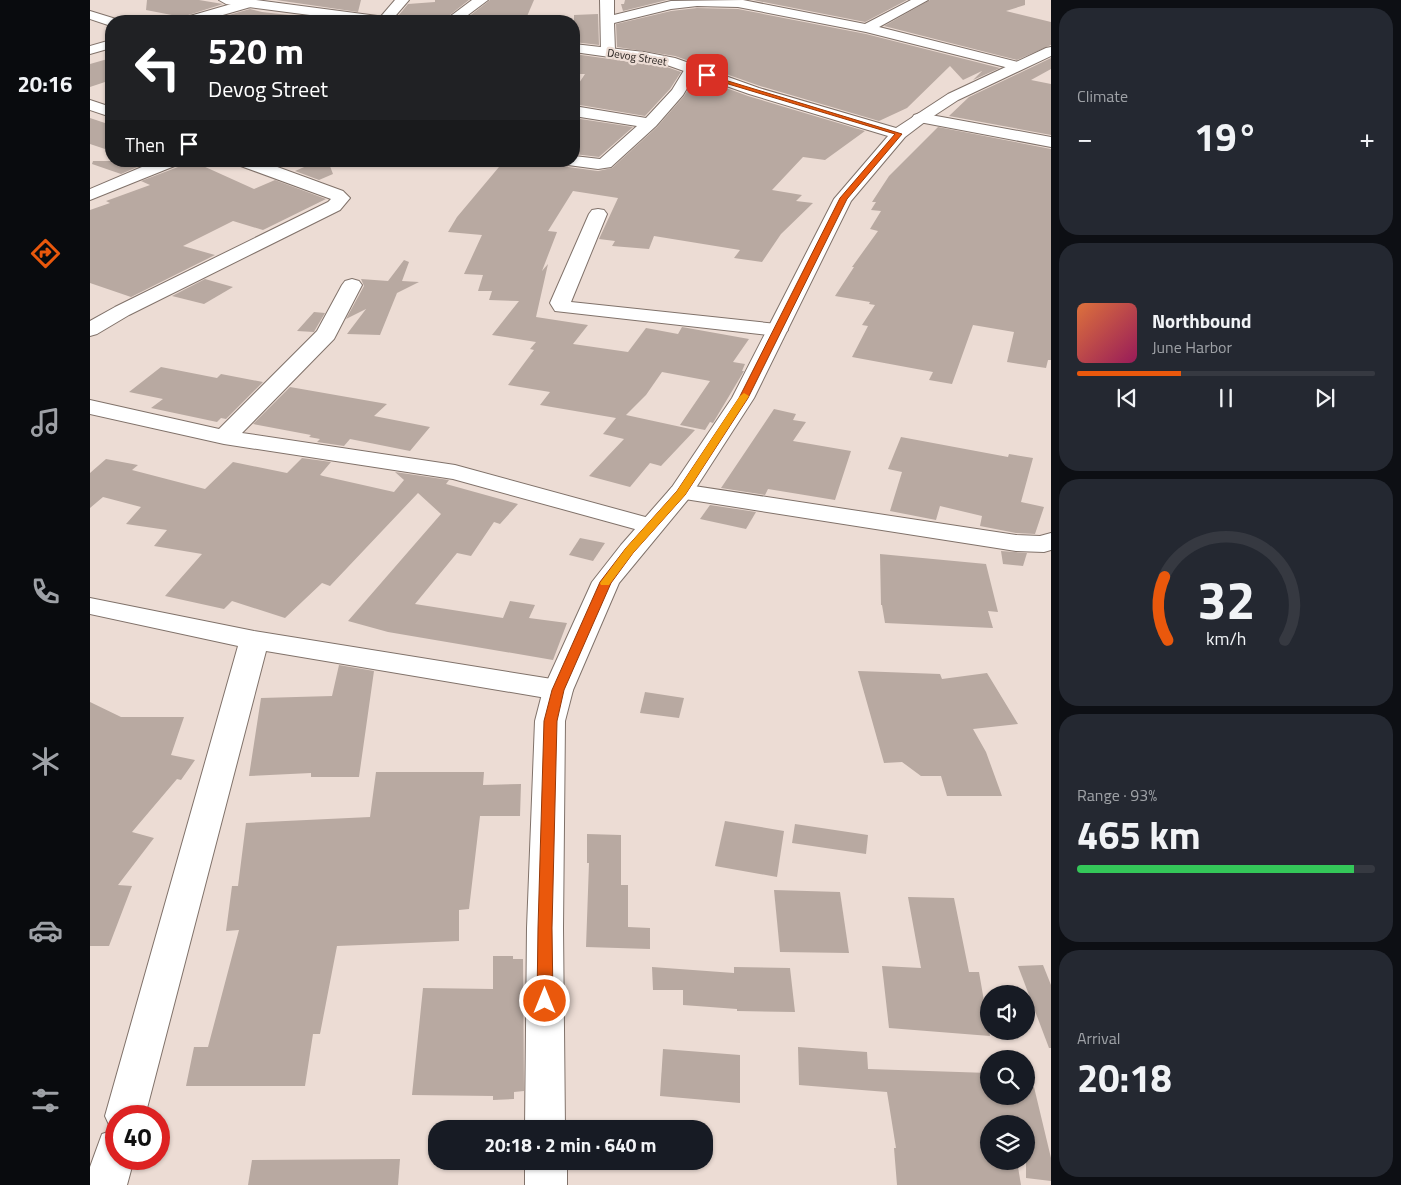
<!DOCTYPE html>
<html lang="en">
<head>
<meta charset="utf-8">
<style>
  :root { --surface:#171b24; --page:#242831; --text:#f1f3f6; --muted:#9ea1a6; --line:#363941; --accent:#ea580c }
  body { margin:0; font-family:"Titillium Web",sans-serif; background:var(--page); color:var(--text); height:100vh; display:flex; flex-direction:column; font-size:19px; white-space:nowrap }
  * { box-sizing:border-box; margin:0 }
  p { font-size:16px; color:var(--muted) }
  .icon { flex:none; width:28px; height:28px; fill:none; stroke:currentColor; stroke-width:2; stroke-linecap:round; stroke-linejoin:round }
  .map { position:relative; flex:1; overflow:hidden }
  .drawer { display:flex; flex-direction:column; gap:8px; padding:8px; background:#0d0f14; width:350px }
  .drawer>* { flex:none }
  .guide { position:absolute; left:15px; top:15px; width:475px; height:152px; border-radius:20px; box-shadow:0 1px 4px #0004; background:#202124; color:#fff; overflow:hidden }
  .fabs { position:absolute; left:890px; top:985px; display:grid; gap:10px }
  .fabs a { display:grid; place-items:center; width:55px; height:55px; border-radius:50%; background:var(--surface); box-shadow:0 1px 4px #0004; font-size:25px }
  .speed { position:absolute; left:15px; top:1105px; display:flex; gap:10px; font-size:25px; font-weight:700; text-align:center }
  .speed>* { display:grid; place-content:center; width:65px; height:65px; border-radius:50%; background:var(--surface); box-shadow:0 1px 4px #0004; line-height:1 }
  .speed .limit { border:8px solid #d22; background:#fff; color:#111 }
  .pin { position:absolute; display:grid; place-items:center; width:42px; height:42px; color:#fff; margin:-21px; border-radius:10px; box-shadow:0 2px 8px #0006 }
  .me { position:absolute; width:55px; margin:-28px; rotate:0deg; stroke-linejoin:round; filter:drop-shadow(0 0 4px #0008) }
  .turn { display:flex; align-items:center; gap:18px; height:105px; padding:0 20px; font-size:22px }
  .turn .icon { width:65px; height:65px; stroke-width:2.5 }
  .turn b { display:block; font-size:35px; line-height:42px }
  .then { display:flex; align-items:center; height:48px; padding:0 20px; background:#0003; gap:10px; font-size:19px }
  .big { font-size:38px; font-weight:700; line-height:1.1 }
  .drawer .tile { flex:1; display:flex; flex-direction:column; justify-content:center; gap:8px; min-width:0; padding:0 18px; border-radius:20px; background:var(--page) }
  .drawer .dial { align-items:center; gap:0 }
  .dial svg { height:130px; overflow:visible; fill:none; stroke:var(--line); stroke-width:7; stroke-linecap:round; text-anchor:middle }
  .dial text { fill:var(--text); stroke:none }
  .song { display:flex; align-items:center; gap:15px }
  .cover { width:60px; height:60px; border-radius:8px; background:linear-gradient(135deg,hsl(20 70% 55%),hsl(330 70% 35%)) }
  .played { height:5px; border-radius:2px; background:linear-gradient(90deg,var(--accent) 35%,var(--line) 35%) }
  .keys { display:flex; justify-content:space-around; direction:ltr }
  .heat { display:flex; justify-content:space-between; align-items:center; font-size:28px; direction:ltr }
  .charge { height:8px; border-radius:4px; background:linear-gradient(90deg,#34c759 93%,var(--line) 0) }
  .trip { position:absolute; left:338px; top:1120px; width:285px; height:50px; border-radius:20px; background:var(--surface); box-shadow:0 1px 4px #0004; font-weight:700; line-height:50px; text-align:center }
  main { display:flex; flex:1; min-height:0 }
  .menu { display:flex; flex-direction:column; width:90px; justify-content:space-around; align-items:center; background:#090b0e; color:var(--muted) }
  .menu .icon { width:35px; height:35px }
  .menu .selected { color:var(--accent) }
  .menu b { font-size:22px; color:var(--text) }
  .map>svg:first-child { display:block }
  .building { fill:#b8a9a1 }
  .lines { fill:none; stroke-linecap:round; stroke-linejoin:round }
  .street-casing { stroke:#80726a; stroke-width:2 }
  .secondary-casing { stroke:#80726a; stroke-width:2 }
  .street { fill:#fff; fill-rule:evenodd }
  .secondary { fill:#fff; fill-rule:evenodd }
  .route { fill:#ea580c; stroke:#983908 }
  .slow { fill:#f59e0b }
  .labels { text-anchor:middle; dominant-baseline:central; stroke-width:4.5; stroke-linejoin:round; paint-order:stroke }
  .far-street-label { font-size:11px; fill:#1e1916; stroke:#ecdcd4 }
</style>
</head>
<body>
<main>
<nav class="menu">
<b>20:16</b>
<svg class="icon selected" aria-label="directions" viewBox="0 0 24 24"><path d="M12 3l9 9-9 9-9-9zM9 14v-3h6M13 9l2 2-2 2"/></svg>
<svg class="icon" aria-label="music" viewBox="0 0 24 24"><path d="M9 18V5l10-2v13"/><circle cx="6" cy="18" r="3"/><circle cx="16" cy="16" r="3"/></svg>
<svg class="icon" aria-label="phone" viewBox="0 0 24 24"><path d="M5 4h4l2 5-3 2q2 4 5 5l2-3 5 2v4C11 20 4 13 5 4z"/></svg>
<svg class="icon" aria-label="climate" viewBox="0 0 24 24"><path d="M12 3v18M4 7l16 10M4 17L20 7"/></svg>
<svg class="icon" aria-label="car" viewBox="0 0 24 24"><path d="M5 17H2v-5l4-1 3-4h7l3 4 3 1v5h-3M9 17h6M6 11h13"/><circle cx="7" cy="17" r="2"/><circle cx="17" cy="17" r="2"/></svg>
<svg class="icon" aria-label="filters" viewBox="0 0 24 24"><path d="M4 7h16M4 17h16"/><circle cx="9" cy="7" r="2"/><circle cx="15" cy="17" r="2"/></svg>
</nav>
<div class="map">
<svg width="961" height="1185" viewBox="0 0 961 1185">
  <rect width="100%" height="100%" fill="#ecdcd4"/>
  <g class="building">
    <polygon points="57,0 109,0 133,4 92,17 56,10"/>
    <polygon points="186,0 271,0 268,12"/>
    <polygon points="345,0 379,0 352,21 304,21 318,4 345,2"/>
    <polygon points="400,0 444,0 435,21 373,21"/>
    <polygon points="535,0 577,0 533,11 531,4 534,4"/>
    <polygon points="663,0 817,0 775,22"/>
    <polygon points="840,0 935,0 935,5 916,11 961,22 961,45 927,60 794,26"/>
    <polygon points="607,8 648,9 776,34 910,68 883,80 892,71 873,80 860,66 817,108 789,121 670,86 585,56 527,47 526,24 581,11"/>
    <polygon points="160,9 172,12 253,21 118,21"/>
    <polygon points="508,14 509,45 484,42 484,15"/>
    <polygon points="484,54 577,67 591,72 580,89 555,116 484,104 484,98 490,90 485,89 495,74 484,74"/>
    <polygon points="21,58 21,80 0,87 0,64"/>
    <polygon points="961,58 961,69 941,80 961,84 961,135 859,116 879,97"/>
    <polygon points="606,77 658,96 775,131 735,160 713,157 682,190 712,195 706,201 723,203 691,234 672,262 644,258 650,250 564,236 559,249 522,246 525,241 509,239 528,198 483,191 458,231 467,232 452,271 458,264 446,317 498,325 483,344 538,352 556,328 588,334 592,327 659,339 643,362 655,364 652,371 654,371 623,423 620,422 615,430 590,425 620,381 572,372 556,395 536,415 605,430 571,466 560,463 540,487 499,476 534,439 513,434 526,418 450,405 460,392 418,385 444,350 440,349 446,342 402,335 429,301 399,300 402,291 388,291 393,275 374,274 392,235 358,232 367,217 414,161 474,161 478,167 508,171 522,168 567,127 594,96"/>
    <polygon points="0,118 21,125 21,151 0,144"/>
    <polygon points="484,118 543,127 509,157 484,154"/>
    <polygon points="848,127 961,149 961,360 958,360 956,368 917,362 924,332 883,325 862,384 839,380 843,372 762,357 778,326 772,325 785,305 779,304 780,302 745,296 764,267 762,267 788,231 780,229 791,211 781,210 786,202 782,202 799,176"/>
    <polygon points="3,161 61,161 31,174 2,164"/>
    <polygon points="91,161 102,161 164,189 185,180 236,199 173,230 143,221 93,246 125,255 41,297 0,283 0,210 20,203 16,201 60,185 51,181 88,167"/>
    <polygon points="228,161 238,161 243,174 229,180 205,171"/>
    <polygon points="314,260 319,262 312,281 329,282 307,293 290,335 257,334 276,309 256,319 274,286 271,279 298,281"/>
    <polygon points="115,279 143,287 114,304 82,296"/>
    <polygon points="224,312 235,313 225,330 224,332 207,331"/>
    <polygon points="71,367 127,378 131,374 173,382 136,419 131,418 127,422 61,408 73,399 39,392"/>
    <polygon points="200,387 297,404 284,416 340,427 320,451 260,439 254,446 227,442 230,439 219,437 221,435 163,424"/>
    <polygon points="684,409 706,414 703,420 716,422 703,441 761,451 745,500 678,489 675,495 631,488"/>
    <polygon points="811,437 918,457 919,454 943,458 931,502 954,507 945,534 926,533 890,526 892,516 850,506 846,520 800,511 812,472 798,469"/>
    <polygon points="212,458 241,462 230,475 233,476 304,492 314,480 305,472 359,480 356,484 428,504 410,524 404,522 381,556 367,553 325,604 413,618 420,601 445,605 439,618 477,623 463,660 298,632 258,621 351,514 328,493 240,586 232,583 195,618 142,601 134,609 75,596 112,554 64,546 77,530 36,524 51,507 13,497 0,508 0,473 16,459 48,465 42,470 115,489 143,462 197,473"/>
    <polygon points="620,505 666,512 656,529 610,519"/>
    <polygon points="490,538 515,543 503,561 479,555"/>
    <polygon points="911,551 937,553 933,566 913,564"/>
    <polygon points="790,554 896,564 908,612 898,611 903,628 795,623 792,605 791,605"/>
    <polygon points="249,665 284,671 269,777 221,777 221,773 159,776 171,698 242,696"/>
    <polygon points="768,671 850,674 852,679 897,673 928,724 883,729 896,752 912,796 857,796 851,776 831,776 812,762 794,763"/>
    <polygon points="555,692 594,698 589,718 550,713"/>
    <polygon points="0,702 31,717 94,717 81,755 105,760 91,780 87,779 42,832 64,838 28,885 42,886 19,946 0,946"/>
    <polygon points="286,772 394,772 393,785 431,784 430,816 390,816 379,909 369,910 369,941 247,946 230,1034 223,1034 215,1086 96,1086 104,1047 118,1047 149,930 136,931 142,886 148,886 156,823 280,817"/>
    <polygon points="635,821 694,831 687,877 625,866"/>
    <polygon points="705,824 778,835 776,854 702,843"/>
    <polygon points="497,834 531,835 531,885 538,885 538,927 560,928 560,949 496,947 499,863 497,863"/>
    <polygon points="684,890 750,892 759,953 690,952"/>
    <polygon points="818,897 864,898 879,972 889,972 900,1036 799,1028 792,966 831,968"/>
    <polygon points="403,956 423,956 423,959 433,959 434,1091 424,1092 424,1099 403,1100 403,1096 322,1095 333,988 403,989"/>
    <polygon points="953,965 961,985 961,1048 959,1048 928,966"/>
    <polygon points="562,967 644,973 644,967 700,968 705,1012 647,1011 647,1009 593,1005 593,990 563,990"/>
    <polygon points="708,1047 777,1052 778,1069 899,1073 899,1096 936,1096 936,1088 944,1087 961,1158 961,1181 936,1178 936,1124 899,1124 899,1161 927,1161 931,1185 807,1185 804,1148 806,1148 797,1092 709,1085"/>
    <polygon points="573,1049 650,1055 650,1103 570,1096"/>
    <polygon points="310,1159 308,1185 158,1185 162,1160"/>
  </g>
  <g class="lines">
    <defs>
      <g id="street">
        <polygon points="155,0 164,0 166,3 164,6 112,21 91,21 93,18"/>
        <polygon points="305,0 319,0 301,21 287,21"/>
        <polygon points="382,0 398,0 370,21 354,21"/>
        <polygon points="510,0 524,0 524,15 581,1 653,0 775,24 821,0 838,0 789,27 932,63 934,66 932,69 927,70 776,32 648,7 607,6 581,9 524,23 525,51 523,54 513,54 511,51"/>
        <polygon points="0,11 26,19 27,21 21,21 21,26 0,19"/>
        <polygon points="21,40 21,48 0,54 0,46"/>
        <polygon points="601,66 606,67 608,70 593,95 566,126 521,167 508,169 478,165 476,161 484,161 484,156 510,159 547,126 484,116 484,106 556,118 582,90 596,67"/>
        <polygon points="0,100 21,107 21,117 0,110"/>
        <polygon points="830,113 961,137 961,147 824,121 822,118 824,115"/>
        <polygon points="66,161 89,161 87,165 0,200 0,189"/>
        <polygon points="146,161 171,161 253,191 260,198 250,210 39,315 7,334 0,336 0,321 25,307 238,202 241,199 148,165"/>
        <polygon points="508,209 514,210 517,214 481,302 687,324 694,326 698,330 694,334 687,336 465,311 460,303 499,214 502,210"/>
        <polygon points="262,279 269,281 272,285 244,339 152,433 365,465 570,521 574,526 570,531 561,534 552,531 363,479 134,444 0,414 0,400 129,429 227,331 252,285 255,281"/>
        <polygon points="591,484 926,535 950,536 961,533 961,550 954,552 926,551 582,497 578,492 582,487"/>
        <polygon points="0,598 164,631 468,680 479,683 483,690 479,697 468,700 176,651 55,1116 26,1116 26,1159 44,1159 37,1185 0,1185 0,1167 12,1134 24,1130 21,1129 15,1116 148,646 0,614"/>
      </g>
      <g id="secondary">
        <polygon points="129,0 166,0 295,17 302,21 266,21 136,4"/>
        <polygon points="484,44 554,52 585,58 669,88 806,128 858,94 956,48 961,47 961,56 868,100 836,121 815,137 761,201 664,398 600,497 529,583 483,690 475,721 473,928 475,1129 435,1129 437,928 445,721 453,690 502,582 531,545 582,487 642,398 744,199 798,136 659,94 577,65 484,52"/>
        <rect x="435" y="1161" width="42" height="24"/>
      </g>
    </defs>
    <use href="#street" class="street-casing"/>
    <use href="#secondary" class="secondary-casing"/>
    <use href="#street" class="street"/>
    <use href="#secondary" class="secondary"/>
  </g>
  <polygon class="route" points="615,74 812,134 757,199 658,398 595,495 543,553 521,583 474,690 467,721 462,928 463,1001 461,1005 455,1007 450,1005 447,1001 448,928 454,721 462,690 510,582 536,548 587,491 649,398 750,198 805,134 615,77"/>
  <polygon class="slow" points="654,393 659,396 595,495 543,553 519,585 511,585 510,583 536,548 587,491 650,396"/>
  <g class="labels">
    <g class="far-street-label">
      <text transform="translate(547 57) rotate(9)">Devog Street</text>
    </g>
  </g>
</svg>
<div class="fabs">
<a><svg class="icon" aria-label="sound" viewBox="0 0 24 24"><path d="M4 9h4l5-4v14l-5-4H4zM17 9q2 3 0 6"/></svg></a>
<a><svg class="icon" aria-label="search" viewBox="0 0 24 24"><circle cx="10" cy="10" r="6"/><path d="M15 15l6 6"/></svg></a>
<a><svg class="icon" aria-label="layers" viewBox="0 0 24 24"><path d="M12 4l9 5-9 5-9-5zM3 14l9 5 9-5"/></svg></a>
</div>
<div class="speed"><div class="limit">40</div></div>
<div class="pin" style="left:617px;top:75px;background:#d93025"><svg class="icon" aria-label="arrive" viewBox="0 0 24 24"><path d="M6 21V4h12l-3 4 3 4H6"/></svg></div>
<svg class="me" style="left:455px;top:1001px" viewBox="-20 -20 40 40"><circle r="17" fill="#ea580c" stroke="#fff" stroke-width="3"/><path d="M0-11L8 9 0 5-8 9z" fill="#fff"/></svg>
<div class="trip">20:18 · 2 min · 640 m</div>
<div class="guide">
<div class="turn"><svg class="icon" aria-label="left" viewBox="0 0 24 24"><path d="M17 20v-9H6M10 6l-5 5 5 5"/></svg><div><b>520 m</b>Devog Street</div></div>
<div class="then">Then<svg class="icon" aria-label="arrive" viewBox="0 0 24 24"><path d="M6 21V4h12l-3 4 3 4H6"/></svg></div>
</div>
</div>
<section class="drawer">
<div class="tile"><p>Climate</p>
<div class="heat"><a>−</a><b class="big">19°</b><a>+</a></div>
</div>
<div class="tile">
<div class="song"><i class="cover"></i><div><b>Northbound</b><p>June Harbor</p></div></div>
<div class="played"></div>
<div class="keys"><svg class="icon" aria-label="previous" viewBox="0 0 24 24"><path d="M18 5L8 12l10 7zM5 5v14"/></svg><svg class="icon" aria-label="pause" viewBox="0 0 24 24"><path d="M8 5v14M16 5v14"/></svg><svg class="icon" aria-label="next" viewBox="0 0 24 24"><path d="M6 5l10 7-10 7zM19 5v14"/></svg></div>
</div>
<div class="tile dial"><svg viewBox="0 0 100 80">
<path d="M14 69A42 42 0 1 1 86 69"/>
<path d="M14 69A42 42 0 0 1 12 30" stroke="#ea580c"/>
<text x="50" y="56" font-size="32" font-weight="700">32</text>
<text x="50" y="72" font-size="11">km/h</text>
</svg></div>
<div class="tile"><p>Range · 93%</p><b class="big">465 km</b><div class="charge"></div></div>
<div class="tile"><p>Arrival</p><b class="big">20:18</b></div>
</section>
</main>
</body>
</html>
